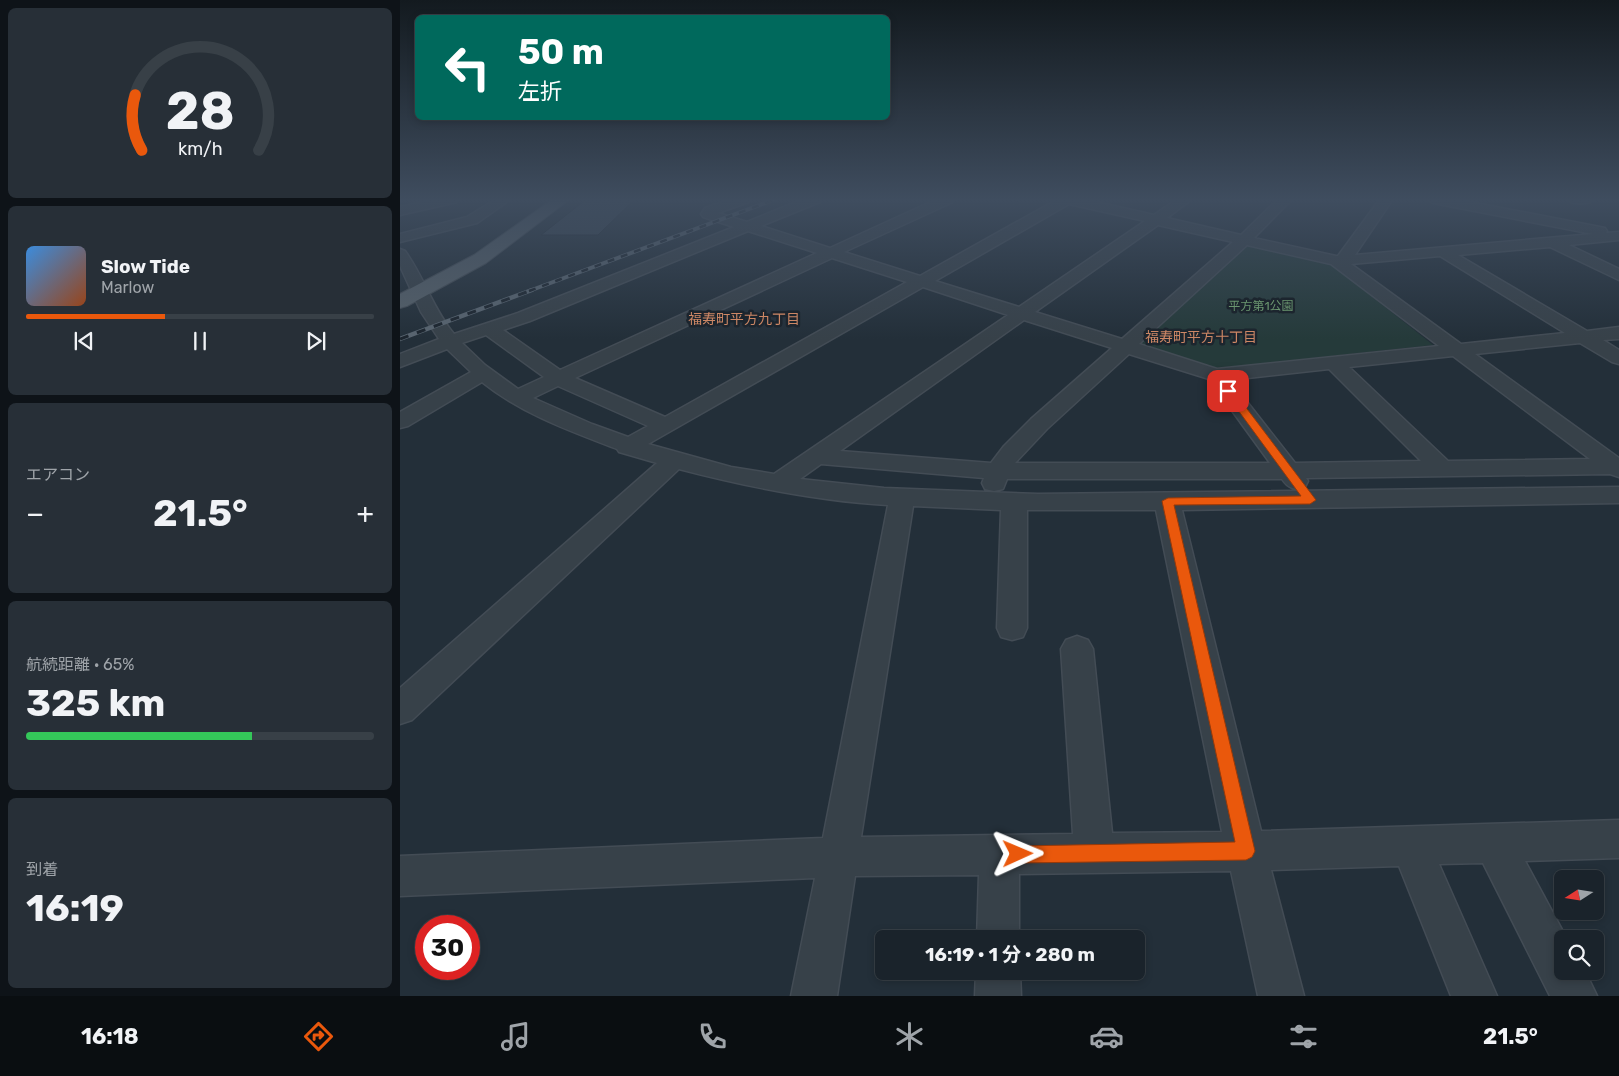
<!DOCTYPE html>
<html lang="ja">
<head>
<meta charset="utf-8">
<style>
  :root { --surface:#1a232b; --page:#272f37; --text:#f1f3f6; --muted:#9fa4a9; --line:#384047; --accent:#ea580c }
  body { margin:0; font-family:Rubik,"Noto Sans JP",sans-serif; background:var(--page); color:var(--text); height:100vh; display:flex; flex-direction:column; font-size:19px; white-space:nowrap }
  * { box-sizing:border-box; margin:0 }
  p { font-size:16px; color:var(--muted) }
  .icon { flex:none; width:28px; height:28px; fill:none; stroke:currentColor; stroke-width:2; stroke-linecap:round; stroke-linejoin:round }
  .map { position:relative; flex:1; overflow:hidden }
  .sheet { display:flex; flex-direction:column; gap:8px; padding:8px; background:#0e1318; width:400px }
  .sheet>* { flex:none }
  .guide { position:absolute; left:15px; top:15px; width:475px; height:105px; border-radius:8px; box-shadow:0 2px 8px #0003,0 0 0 1px var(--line); background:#00695c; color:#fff; overflow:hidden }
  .needle { width:32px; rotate:258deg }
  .controls { position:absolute; left:1154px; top:870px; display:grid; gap:10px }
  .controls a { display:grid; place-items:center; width:50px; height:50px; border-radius:8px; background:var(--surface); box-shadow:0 2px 8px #0003,0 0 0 1px var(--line); font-size:25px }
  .speed { position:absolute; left:15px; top:915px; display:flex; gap:10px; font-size:25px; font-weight:700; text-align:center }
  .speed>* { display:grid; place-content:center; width:65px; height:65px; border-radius:50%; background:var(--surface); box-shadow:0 2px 8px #0003,0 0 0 1px var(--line); line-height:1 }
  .speed .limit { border:8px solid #d22; background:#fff; color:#111 }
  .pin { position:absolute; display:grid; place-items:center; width:42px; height:42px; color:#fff; margin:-21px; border-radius:10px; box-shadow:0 2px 8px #0006 }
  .me { position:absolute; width:55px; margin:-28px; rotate:89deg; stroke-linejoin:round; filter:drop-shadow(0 0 4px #0008) }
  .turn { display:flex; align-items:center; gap:18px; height:105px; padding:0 20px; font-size:22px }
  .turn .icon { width:65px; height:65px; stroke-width:2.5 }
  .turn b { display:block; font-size:35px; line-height:42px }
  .big { font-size:38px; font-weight:700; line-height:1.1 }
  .sheet .card { flex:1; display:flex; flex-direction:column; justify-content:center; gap:8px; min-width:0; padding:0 18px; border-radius:8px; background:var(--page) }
  .sheet .dial { align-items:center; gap:0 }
  .dial svg { height:130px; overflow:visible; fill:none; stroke:var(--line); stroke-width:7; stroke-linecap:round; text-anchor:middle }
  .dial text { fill:var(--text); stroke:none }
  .song { display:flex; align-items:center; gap:15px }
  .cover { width:60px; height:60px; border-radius:8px; background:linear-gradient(135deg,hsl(210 70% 55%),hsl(20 70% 35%)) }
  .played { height:5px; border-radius:2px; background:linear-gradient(90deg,var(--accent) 40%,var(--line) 40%) }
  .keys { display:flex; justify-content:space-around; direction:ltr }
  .heat { display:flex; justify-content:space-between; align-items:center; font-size:28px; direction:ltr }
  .charge { height:8px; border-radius:4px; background:linear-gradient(90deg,#34c759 65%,var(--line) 0) }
  .trip { position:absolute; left:475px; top:930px; width:270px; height:50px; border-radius:8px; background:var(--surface); box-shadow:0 2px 8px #0003,0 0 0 1px var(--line); font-weight:700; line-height:50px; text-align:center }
  .tab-bar { display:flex; height:80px; justify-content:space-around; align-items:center; background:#0a0e11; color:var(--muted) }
  .tab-bar .icon { width:35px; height:35px }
  .tab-bar .current { color:var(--accent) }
  .tab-bar b { font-size:22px; color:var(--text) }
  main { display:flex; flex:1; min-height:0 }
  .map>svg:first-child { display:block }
  .green { fill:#253a3a }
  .building { fill:#364350; stroke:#1e2730 }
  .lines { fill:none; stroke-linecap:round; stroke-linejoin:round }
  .minor-casing { stroke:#434c55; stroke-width:3 }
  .major-casing { stroke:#434c55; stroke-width:2 }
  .minor { fill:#374149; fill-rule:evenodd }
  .major { fill:#556069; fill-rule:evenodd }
  .rail-far1-casing { stroke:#596570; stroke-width:4 }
  .rail-casing { stroke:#596570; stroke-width:4.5 }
  .rail-far1 { stroke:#1c252e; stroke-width:2.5; stroke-dasharray:7; stroke-linecap:butt }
  .rail { stroke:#1c252e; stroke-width:3; stroke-dasharray:9; stroke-linecap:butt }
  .route { fill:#ea580c; stroke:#983908 }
  .labels { text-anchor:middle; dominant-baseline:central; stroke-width:5; stroke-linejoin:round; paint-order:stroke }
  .far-park-label { font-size:12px; fill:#6a956f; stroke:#1c252e }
  .far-neighbourhood-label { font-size:14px; fill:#cd8765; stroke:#1c252e }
</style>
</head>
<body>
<main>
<section class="sheet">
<div class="card dial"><svg viewBox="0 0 100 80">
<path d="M14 69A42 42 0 1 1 86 69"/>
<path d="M14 69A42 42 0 0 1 10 35" stroke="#ea580c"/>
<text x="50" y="56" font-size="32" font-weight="700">28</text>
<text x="50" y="72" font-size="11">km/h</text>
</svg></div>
<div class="card">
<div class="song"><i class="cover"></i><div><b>Slow Tide</b><p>Marlow</p></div></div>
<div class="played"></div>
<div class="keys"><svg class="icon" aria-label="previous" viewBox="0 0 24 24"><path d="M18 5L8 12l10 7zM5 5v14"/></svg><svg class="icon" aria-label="pause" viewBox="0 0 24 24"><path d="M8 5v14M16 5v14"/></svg><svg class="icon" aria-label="next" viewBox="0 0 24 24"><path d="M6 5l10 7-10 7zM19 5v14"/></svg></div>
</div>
<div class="card"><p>エアコン</p>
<div class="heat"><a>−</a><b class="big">21.5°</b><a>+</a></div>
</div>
<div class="card"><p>航続距離 · 65%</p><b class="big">325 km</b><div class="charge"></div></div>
<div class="card"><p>到着</p><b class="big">16:19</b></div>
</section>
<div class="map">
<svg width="1219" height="996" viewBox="0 0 1219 996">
  <rect width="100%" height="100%" fill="#232f39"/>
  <polygon class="green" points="844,244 931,264 1033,345 814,369 734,345"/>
  <polygon class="building" points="235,199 198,235 141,235 184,201"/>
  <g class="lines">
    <defs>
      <g id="minor">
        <polygon points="34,199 58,199 57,202 0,215 0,207"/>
        <polygon points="96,199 111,199 77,223 0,242 0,234 67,217"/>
        <path d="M331,199H350L349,202L318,213L347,222L403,199H421L420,202L361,226L430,248L537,199H554L553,202L444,252L520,276L658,199H683L754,215L777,199H792L767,218L841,235L878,199H892L854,238L936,256H938L980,199H993L955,255L1193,234L1033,203L1027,199H1055L1200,227L1205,228L1207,231L1206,233L1219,232V240L1169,245L1219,269V280L1150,247L1058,255L1187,331L1219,327V339L1203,340L1219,350V364L1212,362L1180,343L1075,354L1219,458V477L1210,474L906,478L908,481L905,487C893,490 888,488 882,479H607L603,489L594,491L585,489L582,483L584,478L421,464L400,479L484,488L638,494L1219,487V503L782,510L861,831L1219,820V858L1125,861L1167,939H1162V971H1185L1197,996H1150L1083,863L1039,864L1097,996H1051L999,866L871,870L904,996H858L831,871L619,874V939H577L579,875L455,876L437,996H391L415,878L0,896V856L423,838L488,505C418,501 348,487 279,469L12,720L0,724V688L257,463L219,452L217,449C170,431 122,414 82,382L8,426L0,428V412L71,372L47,349L0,367V354L39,339L21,312L0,266V249L5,251C24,277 33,309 54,334L118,313L334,227L303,217L301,214L305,208ZM669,204L745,221L619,307L535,281ZM758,225L833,242L722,339L635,312ZM348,231L417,253L160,370L103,330L130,321ZM847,245L931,264L1039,346L817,369L739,344ZM1040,256L1165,333L1061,344L951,264ZM432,258L507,282L265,417L175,378ZM523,287L608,315L374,474L331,467L248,444ZM624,320L712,348L631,419L604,446L591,463L440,451ZM86,335L144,377L118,389L85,365L62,343ZM729,354L809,379L870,463H615L647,429ZM1053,356L1190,459L1048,461L949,367ZM929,369L1021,461L895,463L830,380ZM158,386L248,426L228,437L192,424L133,398ZM513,506L601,510L597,628L601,637L612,640L623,637L627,628V510H756L822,832L712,833L693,649L688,640L677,636L666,640L661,649L673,834L461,837Z"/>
        <path d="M1166,199H1195C1189,205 1172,205 1166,199Z"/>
        <polygon points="576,971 620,971 621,996 575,996"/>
      </g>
      <polygon id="major" points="153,199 170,199 86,263 7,306 0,308 0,294 74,255"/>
    </defs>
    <use href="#minor" class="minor-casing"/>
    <use href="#major" class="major-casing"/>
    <use href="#minor" class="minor"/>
    <use href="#major" class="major"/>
    <defs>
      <polyline id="rail-far1" points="129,291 376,199"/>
      <polyline id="rail" points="0,339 132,290"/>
    </defs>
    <use href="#rail-far1" class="rail-far1-casing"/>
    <use href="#rail" class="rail-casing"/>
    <use href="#rail-far1" class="rail-far1"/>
    <use href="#rail" class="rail"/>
  </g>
  <linearGradient id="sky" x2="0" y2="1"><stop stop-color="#131a1f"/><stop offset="0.59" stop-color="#3f4d5f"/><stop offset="1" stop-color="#3f4d5f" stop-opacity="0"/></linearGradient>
  <rect width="1219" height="339" fill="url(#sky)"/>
  <polygon class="route" points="828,388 832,389 916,500 910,504 774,505 855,851 852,857 846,860 618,863 612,861 609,854 612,848 618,846 835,842 762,501 768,498 901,496 824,391"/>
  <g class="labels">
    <g class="far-park-label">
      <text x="861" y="306">平方第1公園</text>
    </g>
    <g class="far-neighbourhood-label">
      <text x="344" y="319">福寿町平方九丁目</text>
      <text x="801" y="337">福寿町平方十丁目</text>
    </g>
  </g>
</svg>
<div class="controls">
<a><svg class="needle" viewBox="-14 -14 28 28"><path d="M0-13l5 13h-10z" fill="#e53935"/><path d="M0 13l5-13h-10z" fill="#9fa4a9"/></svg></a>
<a><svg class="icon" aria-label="search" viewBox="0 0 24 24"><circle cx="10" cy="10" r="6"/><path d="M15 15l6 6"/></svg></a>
</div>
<div class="speed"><div class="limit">30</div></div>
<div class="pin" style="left:828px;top:391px;background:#d93025"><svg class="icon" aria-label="arrive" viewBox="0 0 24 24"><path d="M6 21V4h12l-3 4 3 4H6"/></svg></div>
<svg class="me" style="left:618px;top:854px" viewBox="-20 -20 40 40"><path d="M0-17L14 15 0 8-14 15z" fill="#ea580c" stroke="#fff" stroke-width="4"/></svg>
<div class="trip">16:19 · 1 分 · 280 m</div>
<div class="guide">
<div class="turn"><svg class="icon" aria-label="left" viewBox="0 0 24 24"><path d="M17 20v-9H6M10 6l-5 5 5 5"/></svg><div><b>50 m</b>左折</div></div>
</div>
</div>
</main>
<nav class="tab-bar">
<b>16:18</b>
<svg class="icon current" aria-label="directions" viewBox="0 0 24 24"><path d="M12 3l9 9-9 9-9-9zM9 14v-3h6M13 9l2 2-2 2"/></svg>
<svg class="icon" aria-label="music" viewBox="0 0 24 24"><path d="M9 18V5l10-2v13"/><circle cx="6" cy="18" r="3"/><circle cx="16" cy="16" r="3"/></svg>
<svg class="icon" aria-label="phone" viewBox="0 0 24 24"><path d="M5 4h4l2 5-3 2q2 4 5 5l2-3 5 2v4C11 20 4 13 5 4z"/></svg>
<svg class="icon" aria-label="climate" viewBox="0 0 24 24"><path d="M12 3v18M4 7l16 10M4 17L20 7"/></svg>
<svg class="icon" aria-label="car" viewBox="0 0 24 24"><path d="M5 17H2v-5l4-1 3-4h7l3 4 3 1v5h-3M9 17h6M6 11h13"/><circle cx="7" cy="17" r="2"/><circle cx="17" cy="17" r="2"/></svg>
<svg class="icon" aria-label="filters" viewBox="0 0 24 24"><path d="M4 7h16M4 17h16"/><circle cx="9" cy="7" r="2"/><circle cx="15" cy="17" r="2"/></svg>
<b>21.5°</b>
</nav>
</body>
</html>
